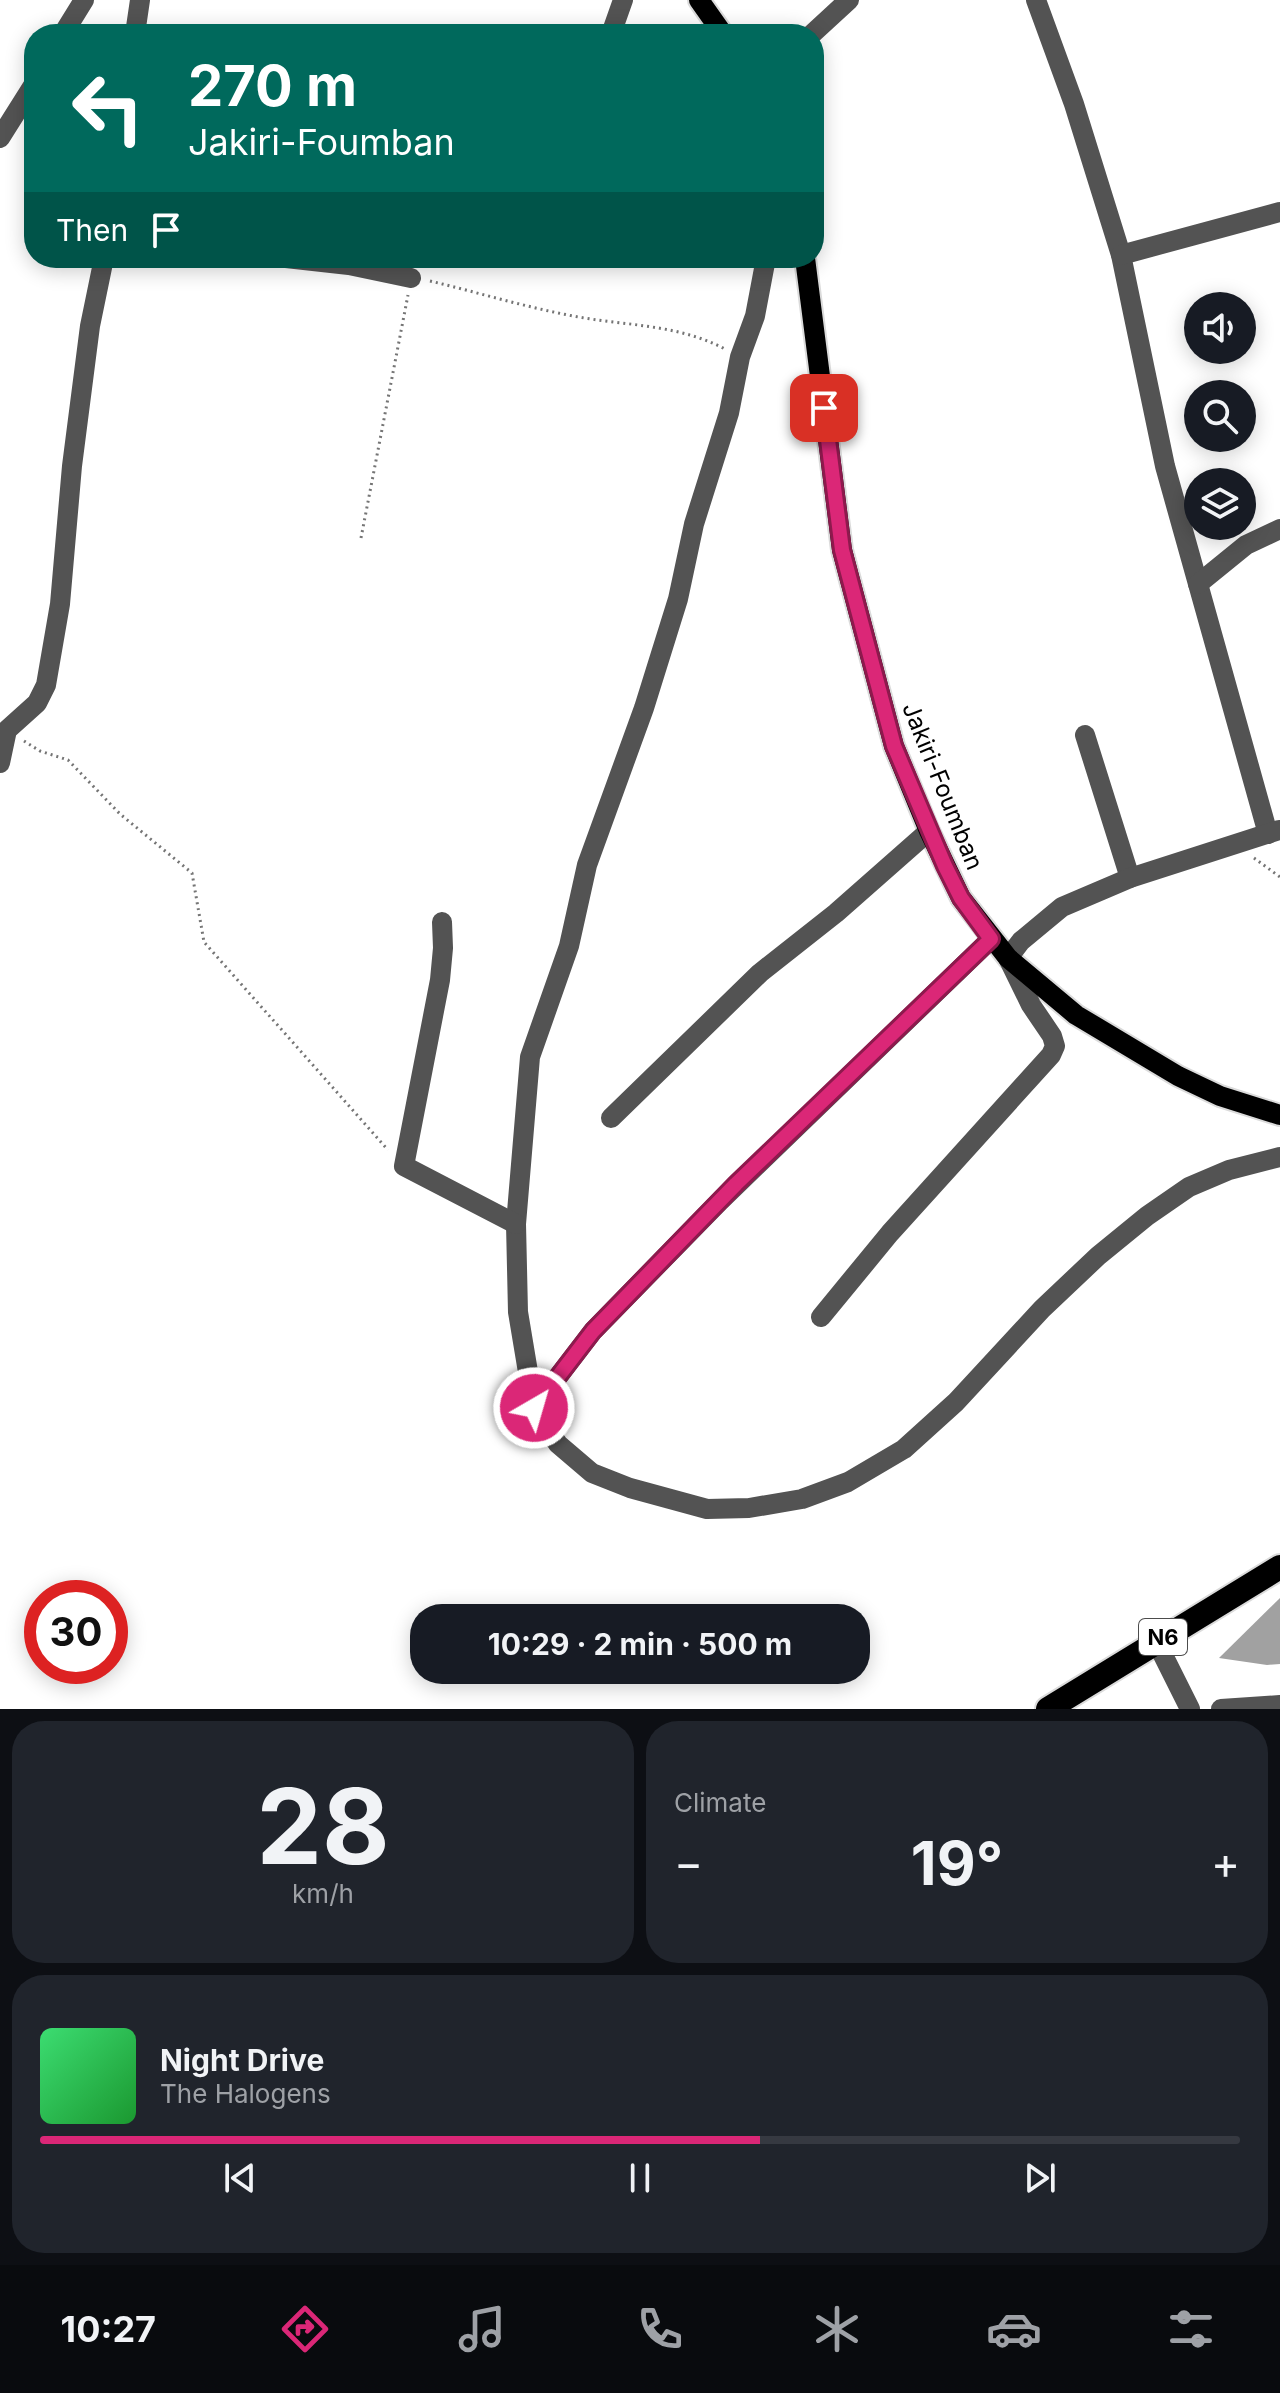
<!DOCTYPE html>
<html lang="en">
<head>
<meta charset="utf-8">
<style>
  :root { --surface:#171b24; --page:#20242c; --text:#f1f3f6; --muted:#9ea1a6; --line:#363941; --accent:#db2777 }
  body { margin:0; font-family:Inter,sans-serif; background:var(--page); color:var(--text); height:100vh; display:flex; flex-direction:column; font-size:30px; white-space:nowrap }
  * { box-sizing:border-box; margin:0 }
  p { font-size:26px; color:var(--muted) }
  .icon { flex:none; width:44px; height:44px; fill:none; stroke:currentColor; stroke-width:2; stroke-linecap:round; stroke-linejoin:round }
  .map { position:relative; height:1709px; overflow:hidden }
  .details { display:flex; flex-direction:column; gap:12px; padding:12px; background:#0d0f14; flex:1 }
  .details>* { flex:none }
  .top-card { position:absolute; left:24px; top:24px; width:800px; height:244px; border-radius:32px; box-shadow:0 4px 20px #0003; background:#00695c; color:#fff; overflow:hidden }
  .buttons { position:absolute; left:1184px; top:292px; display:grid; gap:16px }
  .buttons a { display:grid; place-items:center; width:72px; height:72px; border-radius:50%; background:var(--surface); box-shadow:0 4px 20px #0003; font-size:40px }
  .speed { position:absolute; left:24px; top:1580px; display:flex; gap:16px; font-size:40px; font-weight:700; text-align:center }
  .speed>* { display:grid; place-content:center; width:104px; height:104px; border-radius:50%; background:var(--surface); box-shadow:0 4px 20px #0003; line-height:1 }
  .speed .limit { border:12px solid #d22; background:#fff; color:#111 }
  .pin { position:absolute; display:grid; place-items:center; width:68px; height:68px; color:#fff; margin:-34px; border-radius:16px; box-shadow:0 4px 12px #0006 }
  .me { position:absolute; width:88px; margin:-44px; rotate:38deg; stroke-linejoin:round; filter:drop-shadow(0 0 6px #0008) }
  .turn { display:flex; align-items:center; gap:28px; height:168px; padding:0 32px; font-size:36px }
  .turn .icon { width:104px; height:104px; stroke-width:2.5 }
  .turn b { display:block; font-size:56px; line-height:68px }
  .then { display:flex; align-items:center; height:76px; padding:0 32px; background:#0003; gap:16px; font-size:30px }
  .big { font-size:60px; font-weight:700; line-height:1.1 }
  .details .card { flex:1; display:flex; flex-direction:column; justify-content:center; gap:12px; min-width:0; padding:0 28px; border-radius:32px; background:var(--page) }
  .details .dial { align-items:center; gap:0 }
  .dial b { font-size:104px; line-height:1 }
  .song { display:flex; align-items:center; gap:24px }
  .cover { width:96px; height:96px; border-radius:12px; background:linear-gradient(135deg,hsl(140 70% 55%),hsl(130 70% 35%)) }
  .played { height:8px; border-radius:4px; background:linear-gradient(90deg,var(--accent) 60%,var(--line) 60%) }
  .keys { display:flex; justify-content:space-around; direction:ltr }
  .heat { display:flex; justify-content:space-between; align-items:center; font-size:44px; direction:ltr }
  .details .tiles { flex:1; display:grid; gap:12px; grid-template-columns:1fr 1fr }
  .card:last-child { grid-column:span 2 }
  .trip { position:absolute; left:410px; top:1604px; width:460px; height:80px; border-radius:32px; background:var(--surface); box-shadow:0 4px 20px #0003; font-weight:700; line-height:80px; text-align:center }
  .tab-bar { display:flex; height:128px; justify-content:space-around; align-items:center; background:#090b0e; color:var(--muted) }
  .tab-bar .icon { width:56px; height:56px }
  .tab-bar .on { color:var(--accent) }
  .tab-bar b { font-size:36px; color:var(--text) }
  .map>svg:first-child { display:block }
  .water { fill:#a1a1a1 }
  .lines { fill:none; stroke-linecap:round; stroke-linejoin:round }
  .major-casing { stroke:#dbdbdb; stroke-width:24 }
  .highway-casing { stroke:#dbdbdb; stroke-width:28 }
  .path { stroke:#757575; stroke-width:3; stroke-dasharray:2 4; stroke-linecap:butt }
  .minor { stroke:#535353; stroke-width:20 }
  .major { stroke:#000; stroke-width:20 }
  .highway { stroke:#000; stroke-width:24 }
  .route-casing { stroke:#8e194d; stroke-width:20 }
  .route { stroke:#db2777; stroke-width:14 }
  .labels { text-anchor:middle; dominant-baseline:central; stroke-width:6; stroke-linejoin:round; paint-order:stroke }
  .shield { fill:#fff; stroke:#4c4c4c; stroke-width:2 }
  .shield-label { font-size:22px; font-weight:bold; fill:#000 }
  .street-label { font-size:24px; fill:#000; stroke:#fff }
</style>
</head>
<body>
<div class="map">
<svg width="1280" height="1709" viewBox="0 0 1280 1709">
  <rect width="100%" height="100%" fill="#fff"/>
  <polygon class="water" points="1280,1598 1280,1664 1267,1665 1219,1658"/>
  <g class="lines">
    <defs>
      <g id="major">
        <polyline points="699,0 723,34"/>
        <polyline points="805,258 842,550 894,746 929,831 961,898 1008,958 1076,1015 1178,1076 1220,1096 1280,1115"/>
      </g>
      <polyline id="highway" points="1048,1709 1280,1567"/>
    </defs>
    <use href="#major" class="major-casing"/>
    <use href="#highway" class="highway-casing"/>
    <g class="path">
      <path d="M430,281C476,292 522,306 568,315C621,326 676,323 725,349"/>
      <polyline points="361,538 408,295"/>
      <polyline points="24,741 40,751 68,760 120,814 192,873 204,942 388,1150"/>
      <polyline points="1254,858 1280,877"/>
    </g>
    <g class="minor">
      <polyline points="1036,0 1074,104 1121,255 1165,466 1268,834"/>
      <polyline points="63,34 84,0"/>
      <polyline points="135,34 140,0"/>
      <polyline points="611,34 623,0"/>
      <polyline points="812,34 849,0"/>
      <polyline points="0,138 34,84"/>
      <polyline points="1121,255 1280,212"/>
      <polyline points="286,258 349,265 411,278"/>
      <polyline points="766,258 755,316 740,357 729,413 694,524 678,599 644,708 587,865 569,946 530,1057 516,1224 518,1312 534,1408 558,1444 592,1473 630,1488 707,1509 749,1508 802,1499 848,1482 904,1449 956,1402 1042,1309 1098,1256 1147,1216 1189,1187 1229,1170 1280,1157"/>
      <polyline points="1198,584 1246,545 1280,529"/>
      <polyline points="1085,735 1130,878"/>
      <polyline points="0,763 7,730 37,703 46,685 60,604 72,466 90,326 104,258"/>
      <polyline points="442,922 443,948 440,980 404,1166 516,1224"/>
      <polyline points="611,1118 760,973 836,913 929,831"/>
      <polyline points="821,1317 890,1233 1051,1055 1055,1046 1052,1036 1031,1005 1008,958 1021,941 1062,907 1130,878 1279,830"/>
      <polyline points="534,1408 593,1331 720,1201 991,939"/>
      <polyline points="1156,1641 1190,1709"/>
      <polyline points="1221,1709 1280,1705"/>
    </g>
    <use href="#major" class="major"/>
    <use href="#highway" class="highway"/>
  </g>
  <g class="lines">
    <defs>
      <polyline id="route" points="534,1408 593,1331 736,1184 991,939 961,898 945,866 894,746 842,550 824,408"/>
    </defs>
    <use href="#route" class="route-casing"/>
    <use href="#route" class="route"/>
  </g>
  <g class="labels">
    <rect class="shield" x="1139" y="1619" width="48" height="36" rx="6"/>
    <g class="shield-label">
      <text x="1163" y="1637">N6</text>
    </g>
    <g class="street-label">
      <text transform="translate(943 786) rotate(68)">Jakiri-Foumban</text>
    </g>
  </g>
</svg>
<div class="buttons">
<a><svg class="icon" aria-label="sound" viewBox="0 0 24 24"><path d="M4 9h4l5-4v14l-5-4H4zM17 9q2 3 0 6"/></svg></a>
<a><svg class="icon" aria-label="search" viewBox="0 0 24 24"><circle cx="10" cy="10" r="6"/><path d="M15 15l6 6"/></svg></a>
<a><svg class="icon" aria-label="layers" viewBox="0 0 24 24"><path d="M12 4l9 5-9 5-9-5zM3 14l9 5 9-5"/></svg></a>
</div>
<div class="speed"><div class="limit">30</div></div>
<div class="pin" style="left:824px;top:408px;background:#d93025"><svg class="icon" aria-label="arrive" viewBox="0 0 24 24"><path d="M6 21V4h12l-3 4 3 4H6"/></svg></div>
<svg class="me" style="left:534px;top:1408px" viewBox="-20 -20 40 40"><circle r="17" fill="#db2777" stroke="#fff" stroke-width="3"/><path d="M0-11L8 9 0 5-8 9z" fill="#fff"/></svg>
<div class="trip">10:29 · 2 min · 500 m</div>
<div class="top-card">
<div class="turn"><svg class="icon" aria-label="left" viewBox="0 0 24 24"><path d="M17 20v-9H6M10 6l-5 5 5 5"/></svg><div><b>270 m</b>Jakiri-Foumban</div></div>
<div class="then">Then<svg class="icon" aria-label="arrive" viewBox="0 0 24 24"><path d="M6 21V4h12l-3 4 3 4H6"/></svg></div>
</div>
</div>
<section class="details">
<div class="tiles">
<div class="card dial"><b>28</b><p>km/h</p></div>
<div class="card"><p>Climate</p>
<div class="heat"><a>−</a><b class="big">19°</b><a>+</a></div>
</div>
<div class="card">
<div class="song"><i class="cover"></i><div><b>Night Drive</b><p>The Halogens</p></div></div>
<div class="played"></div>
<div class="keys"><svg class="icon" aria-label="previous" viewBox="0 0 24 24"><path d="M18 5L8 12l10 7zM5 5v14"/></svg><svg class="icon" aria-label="pause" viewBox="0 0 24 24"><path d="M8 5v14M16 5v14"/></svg><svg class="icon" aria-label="next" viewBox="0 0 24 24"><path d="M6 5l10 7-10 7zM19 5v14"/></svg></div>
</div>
</div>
</section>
<nav class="tab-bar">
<b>10:27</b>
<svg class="icon on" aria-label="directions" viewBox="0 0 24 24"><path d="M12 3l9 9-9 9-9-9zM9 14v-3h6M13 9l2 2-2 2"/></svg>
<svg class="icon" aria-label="music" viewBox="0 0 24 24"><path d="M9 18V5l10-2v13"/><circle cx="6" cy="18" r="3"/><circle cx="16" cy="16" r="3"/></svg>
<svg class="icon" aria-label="phone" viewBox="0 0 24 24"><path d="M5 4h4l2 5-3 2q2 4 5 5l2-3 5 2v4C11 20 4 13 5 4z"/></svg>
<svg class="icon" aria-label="climate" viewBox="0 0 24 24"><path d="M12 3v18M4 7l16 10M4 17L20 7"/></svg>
<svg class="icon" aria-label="car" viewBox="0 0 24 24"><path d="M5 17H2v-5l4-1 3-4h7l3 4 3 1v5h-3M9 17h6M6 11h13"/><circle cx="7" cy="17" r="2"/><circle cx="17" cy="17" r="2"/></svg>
<svg class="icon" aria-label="filters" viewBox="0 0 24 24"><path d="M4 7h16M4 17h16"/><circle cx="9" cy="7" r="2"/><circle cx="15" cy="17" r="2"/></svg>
</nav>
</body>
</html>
